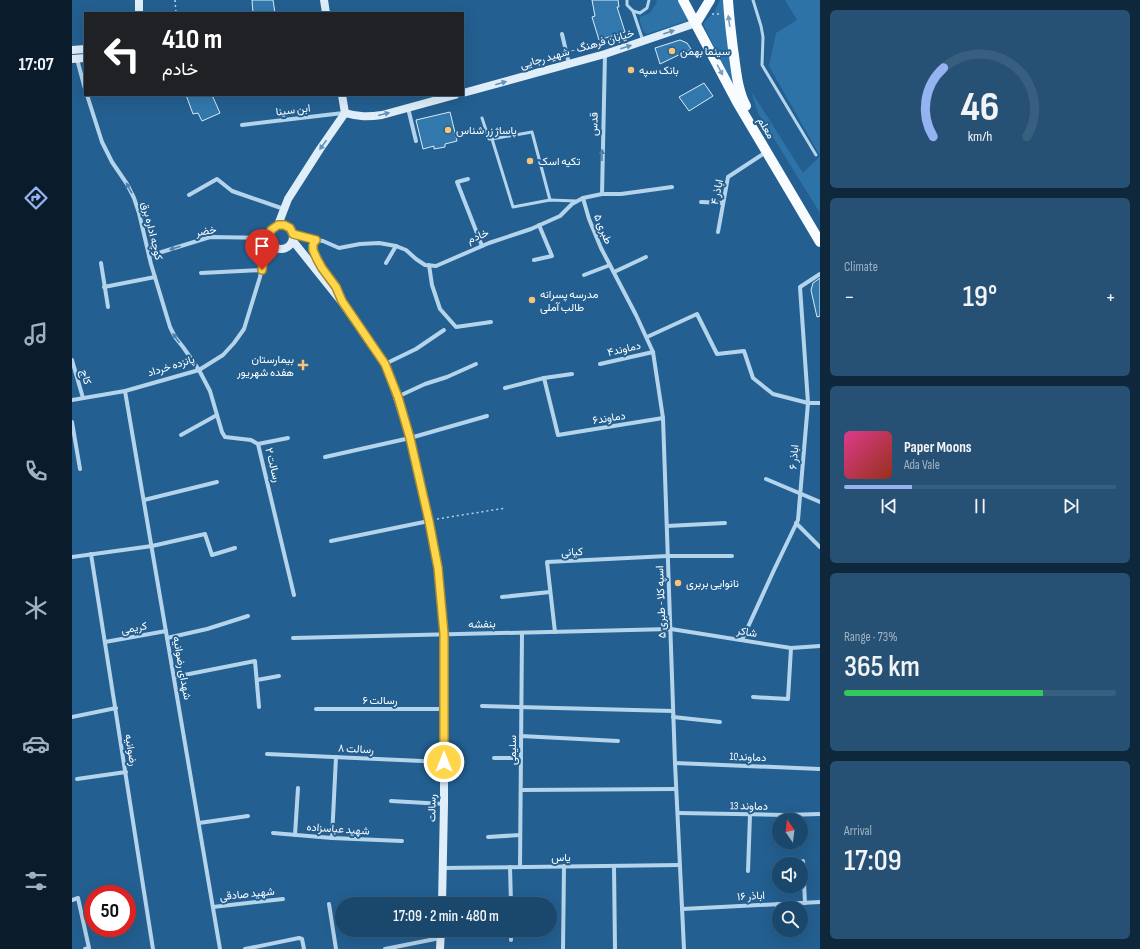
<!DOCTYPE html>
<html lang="en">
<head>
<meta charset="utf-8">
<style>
  :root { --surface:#1a476c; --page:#275174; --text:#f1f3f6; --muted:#9fb2c2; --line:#385f7f; --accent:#95b2f1 }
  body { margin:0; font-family:"Sofia Sans Condensed",Vazirmatn,sans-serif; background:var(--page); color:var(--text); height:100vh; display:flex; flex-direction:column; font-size:15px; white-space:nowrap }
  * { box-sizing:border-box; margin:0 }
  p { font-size:13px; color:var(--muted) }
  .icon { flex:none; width:22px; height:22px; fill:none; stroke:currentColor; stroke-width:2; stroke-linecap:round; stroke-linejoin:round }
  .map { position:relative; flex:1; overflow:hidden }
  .panel { display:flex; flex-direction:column; gap:10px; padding:10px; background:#0e273b; width:320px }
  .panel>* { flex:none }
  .hud { position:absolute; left:12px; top:12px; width:380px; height:84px; border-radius:0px; box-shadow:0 4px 16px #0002,0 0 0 1px var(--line); background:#202124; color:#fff; overflow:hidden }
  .needle { width:26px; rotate:346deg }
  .controls { position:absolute; left:700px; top:813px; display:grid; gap:8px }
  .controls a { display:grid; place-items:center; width:36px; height:36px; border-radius:50%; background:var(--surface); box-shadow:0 4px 16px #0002,0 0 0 1px var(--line); font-size:20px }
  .speed { position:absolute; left:12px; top:885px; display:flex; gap:8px; font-size:20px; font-weight:700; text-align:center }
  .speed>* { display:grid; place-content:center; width:52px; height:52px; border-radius:50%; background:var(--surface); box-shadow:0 4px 16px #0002,0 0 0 1px var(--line); line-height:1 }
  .speed .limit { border:6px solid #d22; background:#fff; color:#111 }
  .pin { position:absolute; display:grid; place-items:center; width:34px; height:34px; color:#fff; margin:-41px -17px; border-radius:50% 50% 50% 0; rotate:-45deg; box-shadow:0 0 4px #0007 }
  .pin .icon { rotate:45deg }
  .me { position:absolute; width:44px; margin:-22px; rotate:0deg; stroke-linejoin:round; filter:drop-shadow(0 0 3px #0008) }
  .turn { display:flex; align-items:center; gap:14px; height:84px; padding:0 12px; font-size:18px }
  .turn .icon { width:52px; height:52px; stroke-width:2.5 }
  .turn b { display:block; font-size:28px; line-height:34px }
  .big { font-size:30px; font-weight:600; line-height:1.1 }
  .panel .widget { flex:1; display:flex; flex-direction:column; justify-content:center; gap:6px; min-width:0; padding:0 14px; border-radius:6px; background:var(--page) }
  .panel .dial { align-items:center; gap:0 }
  .dial svg { height:104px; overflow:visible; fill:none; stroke:var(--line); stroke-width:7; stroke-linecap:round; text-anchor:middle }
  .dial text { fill:var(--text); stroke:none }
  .song { display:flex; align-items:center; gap:12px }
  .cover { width:48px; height:48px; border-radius:6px; background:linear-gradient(135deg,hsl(330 70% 55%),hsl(10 70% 35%)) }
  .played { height:4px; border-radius:2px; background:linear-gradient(90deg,var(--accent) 25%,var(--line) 25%) }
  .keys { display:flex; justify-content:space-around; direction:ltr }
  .heat { display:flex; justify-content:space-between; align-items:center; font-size:22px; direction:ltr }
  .charge { height:6px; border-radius:3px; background:linear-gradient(90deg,#34c759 73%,var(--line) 0) }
  .trip { position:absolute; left:263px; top:897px; width:222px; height:40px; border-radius:20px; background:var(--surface); box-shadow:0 4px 16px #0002,0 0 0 1px var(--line); font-weight:600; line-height:40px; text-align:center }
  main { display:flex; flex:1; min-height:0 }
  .tabs { display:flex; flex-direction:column; width:72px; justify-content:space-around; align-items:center; background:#0a1c2b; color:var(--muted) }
  .tabs .icon { width:28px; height:28px }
  .tabs .active { color:var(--accent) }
  .tabs b { font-size:18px; color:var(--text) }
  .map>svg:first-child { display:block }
  .green { fill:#2d73a8 }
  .building { fill:#3378ad; stroke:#d9ebf9 }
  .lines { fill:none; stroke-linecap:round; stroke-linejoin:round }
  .path { stroke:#b4d4ec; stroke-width:1.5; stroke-dasharray:2 3; stroke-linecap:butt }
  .lane { stroke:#b4d4ec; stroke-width:3 }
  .street { stroke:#b4d4ec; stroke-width:4 }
  .secondary { stroke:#dfeef9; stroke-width:8 }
  .primary { stroke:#f9fcff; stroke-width:10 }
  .oneway { fill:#799ebc }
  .oneway2 { fill:#6591b5 }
  .oneway3 { fill:#4e82ac }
  .route-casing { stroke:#a68a30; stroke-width:10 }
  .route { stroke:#ffd54a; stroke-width:7 }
  .poi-dot { fill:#f7c377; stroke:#235f90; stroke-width:1.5 }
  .labels { text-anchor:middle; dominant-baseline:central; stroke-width:4; stroke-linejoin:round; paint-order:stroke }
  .street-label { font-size:11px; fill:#fff; stroke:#235f90 }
  .poi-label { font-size:11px; fill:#fff; stroke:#235f90; text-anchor:start }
</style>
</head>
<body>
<main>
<nav class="tabs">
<b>17:07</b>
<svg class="icon active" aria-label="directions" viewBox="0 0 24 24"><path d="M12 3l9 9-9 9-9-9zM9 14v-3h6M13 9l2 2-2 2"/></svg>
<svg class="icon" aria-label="music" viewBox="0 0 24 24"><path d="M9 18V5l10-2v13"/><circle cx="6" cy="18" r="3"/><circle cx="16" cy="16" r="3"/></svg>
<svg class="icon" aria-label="phone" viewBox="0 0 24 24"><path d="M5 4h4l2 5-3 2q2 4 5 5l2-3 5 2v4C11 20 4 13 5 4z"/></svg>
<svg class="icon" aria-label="climate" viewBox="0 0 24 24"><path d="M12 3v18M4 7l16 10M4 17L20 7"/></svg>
<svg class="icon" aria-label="car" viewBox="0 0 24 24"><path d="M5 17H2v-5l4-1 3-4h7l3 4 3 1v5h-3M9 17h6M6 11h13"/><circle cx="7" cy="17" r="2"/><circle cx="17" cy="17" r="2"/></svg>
<svg class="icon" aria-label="filters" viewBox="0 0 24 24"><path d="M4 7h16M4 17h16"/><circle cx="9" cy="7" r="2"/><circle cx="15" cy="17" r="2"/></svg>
</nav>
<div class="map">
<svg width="748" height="949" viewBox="0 0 748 949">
  <rect width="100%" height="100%" fill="#235f90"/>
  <g class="green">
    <polygon points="584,0 606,0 617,20 575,34 571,31 568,22 568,17 578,13 585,2"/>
    <polygon points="648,0 652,0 663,89 631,24 643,11"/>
    <polygon points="713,0 748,0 748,213 686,113 679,91 731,173 748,156 697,66 704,33 725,20"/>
  </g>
  <g class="building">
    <polygon points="180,0 201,0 203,13 181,13"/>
    <polygon points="520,0 546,0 547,7 545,7 553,32 527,40 520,17 523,16"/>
    <polygon points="608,40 615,43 619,49 588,64 583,48"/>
    <polygon points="632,83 641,96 617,111 607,97"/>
    <polygon points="114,95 140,95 148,113 130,121 126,113 121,114"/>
    <polygon points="378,112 385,141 373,144 373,147 362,149 362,146 351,149 344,120"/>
    <polygon points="748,278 748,316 745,317 739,290 741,283"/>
  </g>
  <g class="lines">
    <g class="path">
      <polyline points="103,0 104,13"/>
      <polyline points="640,14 649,14"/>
      <polyline points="365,519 434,508"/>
    </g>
    <g class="lane">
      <polyline points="555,0 555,5 561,11 571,41"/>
      <polyline points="681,0 689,26 691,37 690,65 744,155"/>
      <polyline points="561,11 568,13 575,8 577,0"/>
      <polyline points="410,118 417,139 420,139 441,207 478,200 504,201"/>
      <polyline points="420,139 460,132 478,200"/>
    </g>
    <g class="street">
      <polyline points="490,34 497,64"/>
      <polyline points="5,59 13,89"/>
      <polyline points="15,95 30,142 40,162 55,184 62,198 67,213 79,264 98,327 103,337 111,347 127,370 138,391 150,432 153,437 179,440 186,444 222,595"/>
      <polyline points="336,108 344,141"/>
      <polyline points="170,125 271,113"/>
      <polyline points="396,179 385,182 410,246"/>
      <polyline points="530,194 533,54"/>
      <polyline points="117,195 145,179 160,191 212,209"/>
      <polyline points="511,198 517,219 529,248 564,315 581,352 591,418 603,763 612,949"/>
      <polyline points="629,202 651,203"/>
      <polyline points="646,232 656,177 694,152"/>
      <polyline points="244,240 251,241 267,248 288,244 307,243 324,246 334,250 344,259 353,265 364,266 417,243 459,229 488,216 500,204 511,198 530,194 549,194 600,187"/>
      <polyline points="77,256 138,237 197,238"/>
      <polyline points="462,260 480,256 467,225"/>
      <polyline points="29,263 36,307"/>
      <polyline points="314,263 324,246"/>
      <polyline points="357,265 360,285 368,309 384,327 419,322"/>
      <polyline points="191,266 199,256 207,249"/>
      <polyline points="542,272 574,257"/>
      <polyline points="129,273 190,270"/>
      <polyline points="512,275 538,265"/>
      <polyline points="32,287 83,277"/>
      <polyline points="575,337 625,314 645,354 672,351 681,378 701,394 736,403 748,403"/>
      <polyline points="0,360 11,398"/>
      <polyline points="313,364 344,349 372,330"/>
      <polyline points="528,364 581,352"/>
      <polyline points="472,378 486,435 591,418"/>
      <polyline points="433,388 472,378 500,374"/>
      <polyline points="53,391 148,949"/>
      <polyline points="325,397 353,384 375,377 404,364"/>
      <polyline points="0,400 53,391 127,370 151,355 162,343 172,329 188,277 193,252 197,240"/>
      <polyline points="0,422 8,469"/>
      <polyline points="109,435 145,415"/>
      <polyline points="186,444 216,438"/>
      <polyline points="253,457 338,438 415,416"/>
      <polyline points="694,479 748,502"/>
      <polyline points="72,500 145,482"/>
      <polyline points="724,523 748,547"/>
      <polyline points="595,526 653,523"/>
      <polyline points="259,541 357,521"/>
      <polyline points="19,554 81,949"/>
      <polyline points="0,557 80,546 133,534 140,555 163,548"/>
      <polyline points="430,597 478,592"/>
      <polyline points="483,632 475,562 596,556 660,556"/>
      <polyline points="95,638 135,629 176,616"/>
      <polyline points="221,638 599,629 719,648 748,646"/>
      <polyline points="670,640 702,570 726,520 736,403 728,287 748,274"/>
      <polyline points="33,642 94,631"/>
      <polyline points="102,677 183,661 187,707"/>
      <polyline points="185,680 207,676"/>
      <polyline points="681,697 716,699 719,648"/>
      <polyline points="410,706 601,711"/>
      <polyline points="244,709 372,709"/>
      <polyline points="0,717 44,708"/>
      <polyline points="601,717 648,722"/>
      <polyline points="449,736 546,741"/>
      <polyline points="195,754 372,762"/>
      <polyline points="422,758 449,758"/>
      <polyline points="603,763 748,769"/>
      <polyline points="5,779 54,772"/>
      <polyline points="449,790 604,789"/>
      <polyline points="319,801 372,804"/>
      <polyline points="606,813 713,815 748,814"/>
      <polyline points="127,823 176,816"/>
      <polyline points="201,833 260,838 330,841"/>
      <polyline points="223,835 226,788"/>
      <polyline points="416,837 448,835"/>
      <polyline points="260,838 264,757"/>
      <polyline points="731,861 733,903"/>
      <polyline points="542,866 543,949"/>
      <polyline points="438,867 439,904"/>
      <polyline points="448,867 450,633"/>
      <polyline points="371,868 608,865"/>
      <polyline points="676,871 678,815"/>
      <polyline points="0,900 6,898 17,948 13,949"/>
      <polyline points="257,904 264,949"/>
      <polyline points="705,904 707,926"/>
      <polyline points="141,907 211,899"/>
      <polyline points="610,909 748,902"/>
      <polyline points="439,930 439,940"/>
      <polyline points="173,949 227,938 230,939 232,949"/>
      <polyline points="313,949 368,938"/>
      <polyline points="491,949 492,866"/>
    </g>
    <g class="secondary">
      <polyline points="67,0 67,13"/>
      <polyline points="252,0 254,13"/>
      <polyline points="0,50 13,49"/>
      <polyline points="0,59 13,58"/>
      <polyline points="391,93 533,54 624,23"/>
      <polyline points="270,95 273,113"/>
      <path d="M273,113C287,117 296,117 310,115L383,95"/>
      <circle cx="209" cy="237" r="12"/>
      <polyline points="206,225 216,199 248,149 273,113"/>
      <path d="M221,234L244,240C235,251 249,267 256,276"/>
      <polyline points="221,241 269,301 313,364 325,397 338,438 357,521 366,568 372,634 372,804 370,904"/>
      <polyline points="368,949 369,930"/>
    </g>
    <g class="primary">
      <polyline points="611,0 665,102 748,242"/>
      <path d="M656,0C657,17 659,33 661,49C664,68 665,90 674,106"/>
      <polyline points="624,23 638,0"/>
    </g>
  </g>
  <defs><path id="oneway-solid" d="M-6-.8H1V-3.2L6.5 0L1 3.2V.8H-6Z"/></defs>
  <g class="oneway">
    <use href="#oneway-solid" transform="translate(657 21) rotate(-98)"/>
    <use href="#oneway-solid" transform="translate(648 70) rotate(62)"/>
  </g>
  <g class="oneway2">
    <use href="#oneway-solid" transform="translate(597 32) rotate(-19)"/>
    <use href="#oneway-solid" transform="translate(554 47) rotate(-18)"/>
    <use href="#oneway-solid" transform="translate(429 83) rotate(-16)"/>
    <use href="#oneway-solid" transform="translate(312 114) rotate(-14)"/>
    <use href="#oneway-solid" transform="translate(251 145) rotate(126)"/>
  </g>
  <g class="oneway3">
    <use href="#oneway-solid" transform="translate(530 155) rotate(-89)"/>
    <use href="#oneway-solid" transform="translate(57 188) rotate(-119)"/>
    <use href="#oneway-solid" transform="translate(103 248) rotate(163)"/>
    <use href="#oneway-solid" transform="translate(104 338) rotate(-125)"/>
  </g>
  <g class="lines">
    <defs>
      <polyline id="route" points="190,270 192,252 197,240 197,238 199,230 206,225 212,225 218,228 221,234 244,240 241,244 241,250 245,259 250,268 264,287 270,301 313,364 326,397 338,438 357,521 366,568 372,634 372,762"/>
    </defs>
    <use href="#route" class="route-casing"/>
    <use href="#route" class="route"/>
  </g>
  <g class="poi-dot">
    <circle cx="600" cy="51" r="4"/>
    <circle cx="559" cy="70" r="4"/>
    <circle cx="376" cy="130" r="4"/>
    <circle cx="458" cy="161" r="4"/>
    <circle cx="460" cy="300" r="4"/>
    <path d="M229 359h4v4h4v4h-4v4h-4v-4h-4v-4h4z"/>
    <circle cx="606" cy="583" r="4"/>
  </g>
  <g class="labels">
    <g class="street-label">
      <text transform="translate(505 49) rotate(-16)">خیابان فرهنگ - شهید رجایی</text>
      <text transform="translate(221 110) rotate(-7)">ابن سینا</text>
      <text transform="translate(522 124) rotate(-89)">قدس</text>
      <text transform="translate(694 128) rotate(59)">معلم</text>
      <text transform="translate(645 192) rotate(-78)">اباذر ۴</text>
      <text transform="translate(531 229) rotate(67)">طبری ۵</text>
      <text transform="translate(80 231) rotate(76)">کوچه اداره برق</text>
      <text transform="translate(134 231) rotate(-10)">خضر</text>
      <text transform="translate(406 236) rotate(-22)">خادم</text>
      <text transform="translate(552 349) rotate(-13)">دماوند۴</text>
      <text transform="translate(99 366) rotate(-17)">پانزده خرداد</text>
      <text transform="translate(14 377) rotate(74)">کاج</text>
      <text transform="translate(537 418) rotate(-9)">دماوند۶</text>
      <text transform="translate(722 457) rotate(-85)">اباذر ۶</text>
      <text transform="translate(201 465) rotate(76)">رسالت ۲</text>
      <text transform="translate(500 552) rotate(-3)">کیانی</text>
      <text transform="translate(589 602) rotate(-92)">اسپه کلا - طبری ۵</text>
      <text transform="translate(410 624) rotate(-1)">بنفشه</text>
      <text transform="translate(62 628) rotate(-10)">کریمی</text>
      <text transform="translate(675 632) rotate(9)">شاکر</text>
      <text transform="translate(110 668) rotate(80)">شهدای رضوانیه</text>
      <text x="308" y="700">رسالت ۶</text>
      <text transform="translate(284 749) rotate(3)">رسالت ۸</text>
      <text transform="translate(59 750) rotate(81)">رضوانیه</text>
      <text transform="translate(440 750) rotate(-90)">سلیمی</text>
      <text transform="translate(676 757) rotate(2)">دماوند10</text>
      <text transform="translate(677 806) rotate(1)">دماوند 13</text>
      <text transform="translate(360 808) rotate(-89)">رسالت</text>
      <text transform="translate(266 829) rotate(4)">شهید عباسزاده</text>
      <text x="489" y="857">یاس</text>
      <text transform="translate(175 894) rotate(-6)">شهید صادقی</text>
      <text transform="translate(679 896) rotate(-3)">اباذر ۱۶</text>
    </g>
    <g class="poi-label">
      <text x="608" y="51">سینما بهمن</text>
      <text x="567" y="70">بانک سپه</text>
      <text x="384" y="130">پاساژ زر شناس</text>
      <text x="466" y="161">تکیه اسک</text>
      <text x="468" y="294">مدرسه پسرانه<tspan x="468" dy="13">طالب آملی</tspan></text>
      <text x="222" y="359" text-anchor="end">بیمارستان<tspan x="222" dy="13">هفده شهریور</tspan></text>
      <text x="614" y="583">نانوایی بربری</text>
    </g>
  </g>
</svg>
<div class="controls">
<a><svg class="needle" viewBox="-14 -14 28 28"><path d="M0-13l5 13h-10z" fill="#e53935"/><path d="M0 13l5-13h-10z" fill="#9fb2c2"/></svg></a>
<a><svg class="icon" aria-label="sound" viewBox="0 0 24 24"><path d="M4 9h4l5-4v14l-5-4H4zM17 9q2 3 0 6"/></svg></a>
<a><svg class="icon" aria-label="search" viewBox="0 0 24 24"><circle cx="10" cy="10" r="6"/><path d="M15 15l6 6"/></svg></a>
</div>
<div class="speed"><div class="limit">50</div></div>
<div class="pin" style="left:190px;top:270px;background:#d93025"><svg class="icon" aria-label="arrive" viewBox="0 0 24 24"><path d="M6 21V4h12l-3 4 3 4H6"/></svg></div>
<svg class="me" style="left:372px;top:762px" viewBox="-20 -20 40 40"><circle r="17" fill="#ffd54a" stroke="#fff" stroke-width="3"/><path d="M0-11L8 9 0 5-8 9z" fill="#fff"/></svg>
<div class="trip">17:09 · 2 min · 480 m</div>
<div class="hud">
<div class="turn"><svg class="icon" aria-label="left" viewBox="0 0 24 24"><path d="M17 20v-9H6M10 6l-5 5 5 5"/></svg><div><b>410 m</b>خادم</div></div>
</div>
</div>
<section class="panel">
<div class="widget dial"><svg viewBox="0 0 100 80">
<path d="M14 69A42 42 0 1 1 86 69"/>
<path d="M14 69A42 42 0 0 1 22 16" stroke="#95b2f1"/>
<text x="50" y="56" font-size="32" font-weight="700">46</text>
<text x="50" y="72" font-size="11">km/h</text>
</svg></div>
<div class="widget"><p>Climate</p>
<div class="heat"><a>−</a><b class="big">19°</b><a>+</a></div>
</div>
<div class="widget">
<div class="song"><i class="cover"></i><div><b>Paper Moons</b><p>Ada Vale</p></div></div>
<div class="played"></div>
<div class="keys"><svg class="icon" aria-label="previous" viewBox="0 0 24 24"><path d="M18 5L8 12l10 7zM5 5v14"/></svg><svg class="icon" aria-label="pause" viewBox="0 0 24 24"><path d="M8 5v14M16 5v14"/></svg><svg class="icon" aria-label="next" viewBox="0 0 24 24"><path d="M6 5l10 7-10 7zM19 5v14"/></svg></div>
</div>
<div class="widget"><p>Range · 73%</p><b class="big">365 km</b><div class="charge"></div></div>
<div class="widget"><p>Arrival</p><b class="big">17:09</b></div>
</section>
</main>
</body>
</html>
